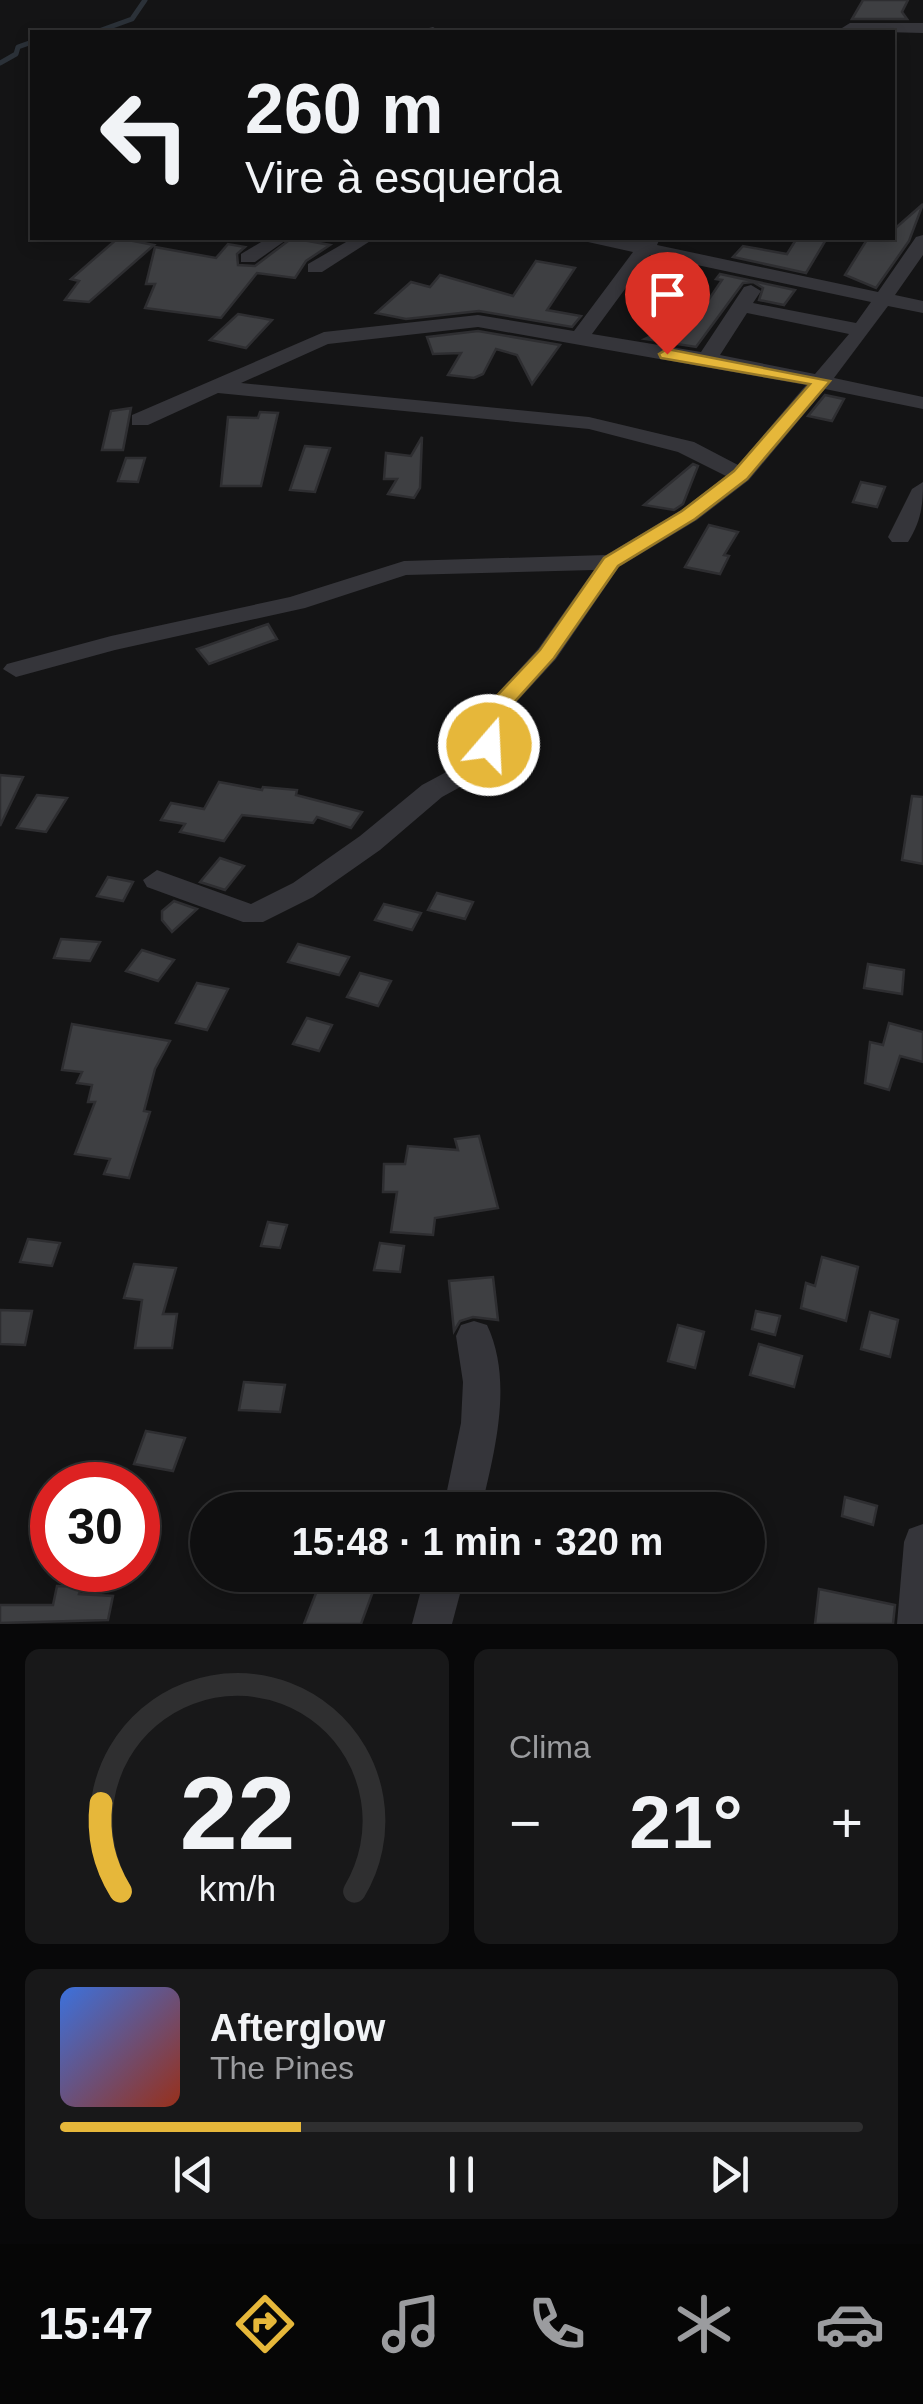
<!DOCTYPE html>
<html lang="pt">
<head>
<meta charset="utf-8">
<style>
  :root { --surface:#0f0f10; --page:#181819; --text:#f1f3f6; --muted:#9b9c9f; --line:#2f2f30; --accent:#e6b73a }
  body { margin:0; font-family:Helvetica,sans-serif; background:var(--page); color:var(--text); height:100vh; display:flex; flex-direction:column; font-size:38px; white-space:nowrap }
  * { box-sizing:border-box; margin:0 }
  p { font-size:32px; color:var(--muted) }
  .icon { flex:none; width:55px; height:55px; fill:none; stroke:currentColor; stroke-width:2; stroke-linecap:round; stroke-linejoin:round }
  .map { position:relative; height:1624px; overflow:hidden }
  .sheet { display:flex; flex-direction:column; gap:25px; padding:25px; background:#080809; flex:1 }
  .sheet>* { flex:none }
  .top-card { position:absolute; left:30px; top:30px; width:865px; height:210px; border-radius:0px; box-shadow:0 5px 15px #0003,0 0 0 2px var(--line); background:#0f0f10; color:var(--text); overflow:hidden }
  .speed { position:absolute; left:30px; top:1462px; display:flex; gap:20px; font-size:50px; font-weight:700; text-align:center }
  .speed>* { display:grid; place-content:center; width:130px; height:130px; border-radius:50%; background:var(--surface); box-shadow:0 5px 15px #0003,0 0 0 2px var(--line); line-height:1 }
  .speed .limit { border:15px solid #d22; background:#fff; color:#111 }
  .pin { position:absolute; display:grid; place-items:center; width:85px; height:85px; color:#fff; margin:-102px -42px; border-radius:50% 50% 50% 0; rotate:-45deg; box-shadow:0 0 10px #0007 }
  .pin .icon { rotate:45deg }
  .me { position:absolute; width:110px; margin:-55px; rotate:19deg; stroke-linejoin:round; filter:drop-shadow(0 0 8px #0008) }
  .turn { display:flex; align-items:center; gap:35px; height:210px; padding:0 50px; font-size:45px }
  .turn .icon { width:130px; height:130px; stroke-width:2.5 }
  .turn b { display:block; font-size:70px; line-height:85px }
  .big { font-size:75px; font-weight:800; line-height:1.1 }
  .sheet .tile { flex:1; display:flex; flex-direction:column; justify-content:center; gap:15px; min-width:0; padding:0 35px; border-radius:15px; background:var(--page) }
  .sheet .dial { align-items:center; gap:0 }
  .dial svg { height:260px; overflow:visible; fill:none; stroke:var(--line); stroke-width:7; stroke-linecap:round; text-anchor:middle }
  .dial text { fill:var(--text); stroke:none }
  .song { display:flex; align-items:center; gap:30px }
  .cover { width:120px; height:120px; border-radius:15px; background:linear-gradient(135deg,hsl(220 70% 55%),hsl(10 70% 35%)) }
  .played { height:10px; border-radius:5px; background:linear-gradient(90deg,var(--accent) 30%,var(--line) 30%) }
  .keys { display:flex; justify-content:space-around; direction:ltr }
  .heat { display:flex; justify-content:space-between; align-items:center; font-size:55px; direction:ltr }
  .sheet .tiles { flex:1; display:grid; gap:25px; grid-template-columns:1fr 1fr }
  .tile:last-child { grid-column:span 2 }
  .trip { position:absolute; left:190px; top:1492px; width:575px; height:100px; border-radius:50px; background:var(--surface); box-shadow:0 5px 15px #0003,0 0 0 2px var(--line); font-weight:800; line-height:100px; text-align:center }
  .tabs { display:flex; height:160px; justify-content:space-around; align-items:center; background:#060606; color:var(--muted) }
  .tabs .icon { width:70px; height:70px }
  .tabs .current { color:var(--accent) }
  .tabs b { font-size:45px; color:var(--text) }
  .map>svg:first-child { display:block }
  .lines { fill:none; stroke-linecap:round; stroke-linejoin:round }
  .stream { stroke:#2b3138; stroke-width:5 }
  .building { fill:#3e3f42; stroke:#2e2e31; stroke-width:2.5 }
  .minor { fill:#35353a; fill-rule:evenodd }
  .route { fill:#e6b73a; stroke:#967726; stroke-width:2.5 }
</style>
</head>
<body>
<div class="map">
<svg width="923" height="1624" viewBox="0 0 923 1624">
  <rect width="100%" height="100%" fill="#141415"/>
  <g class="lines">
    <g class="stream">
      <polyline points="96,32 132,19 145,0"/>
      <polyline points="0,63 16,54 18,47 32,42"/>
    </g>
  </g>
  <g class="building">
    <polygon points="863,0 908,0 902,12 907,19 852,19"/>
    <polygon points="923,204 909,241 876,288 845,275 868,238 892,238 892,231"/>
    <polygon points="118,238 154,245 89,302 65,300 79,281 71,279"/>
    <polygon points="292,238 330,245 306,261 295,278 257,273 221,318 145,308 155,284 146,284 155,247 216,258 228,244 245,247 237,254 238,265 255,266"/>
    <polygon points="797,238 827,238 806,273 733,257 743,246 787,254"/>
    <polygon points="536,261 575,268 547,310 581,316 572,327 479,311 406,319 376,313 411,282 430,287 440,275 513,296"/>
    <polygon points="720,274 795,290 784,305 759,300 763,288 753,282 743,283 696,347 645,339 699,314 722,280 716,279"/>
    <polygon points="238,314 272,320 246,348 210,340"/>
    <polygon points="478,331 560,345 532,384 517,355 496,349 483,374 474,378 448,375 461,353 433,354 427,337"/>
    <polygon points="825,395 844,399 832,421 808,416"/>
    <polygon points="131,408 123,450 102,450 111,411"/>
    <polygon points="260,412 278,413 261,486 221,486 228,417 258,418"/>
    <polygon points="422,437 420,488 414,498 388,494 397,479 384,479 386,453 411,456"/>
    <polygon points="305,446 330,448 315,492 290,490"/>
    <polygon points="126,458 145,458 138,482 118,481"/>
    <polygon points="693,464 698,466 683,504 674,510 644,505"/>
    <polygon points="861,482 885,487 877,507 853,502"/>
    <polygon points="709,525 738,532 724,555 729,556 720,574 685,567"/>
    <polygon points="268,624 277,639 209,664 197,649"/>
    <polygon points="0,775 23,777 0,826"/>
    <polygon points="219,782 262,790 263,787 297,790 296,795 362,812 351,828 317,817 313,823 242,815 224,841 180,832 185,824 161,820 171,803 204,809"/>
    <polygon points="37,795 67,798 46,832 17,828"/>
    <polygon points="912,796 923,797 923,864 902,860"/>
    <polygon points="220,858 244,866 225,890 200,882"/>
    <polygon points="108,877 133,882 123,901 97,896"/>
    <polygon points="437,893 473,902 465,919 428,910"/>
    <polygon points="174,901 197,909 172,932 162,920 162,911"/>
    <polygon points="384,904 421,913 412,930 375,920"/>
    <polygon points="61,939 100,942 90,961 54,958"/>
    <polygon points="298,944 349,957 339,975 288,962"/>
    <polygon points="142,950 174,960 158,981 126,971"/>
    <polygon points="868,964 904,970 902,994 864,988"/>
    <polygon points="360,973 391,981 378,1006 347,997"/>
    <polygon points="197,983 228,989 207,1030 176,1023"/>
    <polygon points="307,1018 332,1025 319,1051 293,1044"/>
    <polygon points="889,1023 923,1032 923,1062 900,1056 889,1090 865,1083 870,1042 883,1045"/>
    <polygon points="72,1024 170,1041 155,1069 144,1111 150,1112 129,1178 104,1174 110,1159 75,1154 95,1102 88,1102 92,1085 77,1083 82,1072 62,1070"/>
    <polygon points="479,1136 498,1208 435,1218 433,1235 391,1232 397,1192 383,1192 384,1164 405,1164 408,1146 458,1150 455,1139"/>
    <polygon points="268,1222 287,1225 280,1248 261,1246"/>
    <polygon points="28,1239 60,1243 52,1266 20,1262"/>
    <polygon points="380,1243 404,1246 400,1272 374,1270"/>
    <polygon points="822,1257 858,1267 846,1321 801,1308 806,1283 815,1286"/>
    <polygon points="134,1264 176,1268 163,1314 177,1314 172,1348 135,1348 142,1300 124,1298"/>
    <polygon points="493,1277 498,1320 473,1317 460,1321 454,1331 449,1281"/>
    <polygon points="0,1310 32,1311 25,1345 0,1344"/>
    <polygon points="756,1311 780,1316 775,1335 752,1329"/>
    <polygon points="870,1312 898,1320 890,1357 861,1349"/>
    <polygon points="678,1325 704,1332 695,1368 668,1361"/>
    <polygon points="759,1344 802,1356 794,1387 750,1375"/>
    <polygon points="244,1382 285,1385 280,1412 239,1410"/>
    <polygon points="146,1431 185,1438 173,1471 134,1464"/>
    <polygon points="845,1497 877,1506 873,1525 842,1516"/>
    <polygon points="323,1575 379,1575 361,1624 304,1624"/>
    <polygon points="57,1586 81,1587 79,1594 113,1596 108,1620 0,1623 0,1605 53,1605"/>
    <polygon points="819,1589 895,1605 893,1624 815,1624"/>
  </g>
  <g class="lines">
    <g class="minor">
      <polygon points="850,23 923,23 923,33 844,31 842,28"/>
      <polygon points="433,27 441,32 423,32 425,29"/>
      <path d="M923,235V255L895,295L923,301V313L888,306L834,378L923,397V409L825,389L749,480L697,520L619,567L556,659L511,708L502,745L484,774L442,797L380,850L313,897L263,922H243L147,887L143,880L157,870L251,904L293,883L360,836L422,785L465,762L476,745L486,706L538,649L594,570L406,575L305,608L115,650L16,677L3,669L7,664L111,636L290,597L404,561L606,555L681,510L726,476L678,452L589,429L218,393L148,425H132V415L324,332L478,315L574,331L633,252L588,242L586,238L640,242L644,238H660L657,245L878,292L916,237ZM650,255L871,302L856,323L753,303L761,291L751,285L744,287L701,352L592,334ZM747,313L849,334L815,374L720,355ZM478,327L806,385L738,465L694,442L589,417L241,383L328,344Z"/>
      <polygon points="268,238 289,238 255,262 241,262 241,254"/>
      <polygon points="353,238 375,238 322,272 308,272 308,264"/>
      <path d="M923,482C923,506 921,521 908,542H892L888,537L912,489Z"/>
      <path d="M474,1321L487,1325C514,1382 494,1453 481,1510H443L461,1423L463,1382L456,1336L461,1325Z"/>
      <polygon points="923,1524 923,1624 897,1624 904,1542 909,1529"/>
      <polygon points="425,1575 465,1575 452,1624 412,1624"/>
    </g>
  </g>
  <polygon class="route" points="667,349 830,381 747,479 695,519 618,566 554,658 509,708 497,750 481,750 478,745 491,702 540,650 604,558 682,511 734,471 810,384 661,358 659,354"/>
</svg>
<div class="speed"><div class="limit">30</div></div>
<div class="pin" style="left:667px;top:354px;background:#d93025"><svg class="icon" aria-label="arrive" viewBox="0 0 24 24"><path d="M6 21V4h12l-3 4 3 4H6"/></svg></div>
<svg class="me" style="left:489px;top:745px" viewBox="-20 -20 40 40"><circle r="17" fill="#e6b73a" stroke="#fff" stroke-width="3"/><path d="M0-11L8 9 0 5-8 9z" fill="#fff"/></svg>
<div class="trip">15:48 · 1 min · 320 m</div>
<div class="top-card">
<div class="turn"><svg class="icon" aria-label="left" viewBox="0 0 24 24"><path d="M17 20v-9H6M10 6l-5 5 5 5"/></svg><div><b>260 m</b>Vire à esquerda</div></div>
</div>
</div>
<section class="sheet">
<div class="tiles">
<div class="tile dial"><svg viewBox="0 0 100 80">
<path d="M14 69A42 42 0 1 1 86 69"/>
<path d="M14 69A42 42 0 0 1 8 42" stroke="#e6b73a"/>
<text x="50" y="56" font-size="32" font-weight="700">22</text>
<text x="50" y="72" font-size="11">km/h</text>
</svg></div>
<div class="tile"><p>Clima</p>
<div class="heat"><a>−</a><b class="big">21°</b><a>+</a></div>
</div>
<div class="tile">
<div class="song"><i class="cover"></i><div><b>Afterglow</b><p>The Pines</p></div></div>
<div class="played"></div>
<div class="keys"><svg class="icon" aria-label="previous" viewBox="0 0 24 24"><path d="M18 5L8 12l10 7zM5 5v14"/></svg><svg class="icon" aria-label="pause" viewBox="0 0 24 24"><path d="M8 5v14M16 5v14"/></svg><svg class="icon" aria-label="next" viewBox="0 0 24 24"><path d="M6 5l10 7-10 7zM19 5v14"/></svg></div>
</div>
</div>
</section>
<nav class="tabs">
<b>15:47</b>
<svg class="icon current" aria-label="directions" viewBox="0 0 24 24"><path d="M12 3l9 9-9 9-9-9zM9 14v-3h6M13 9l2 2-2 2"/></svg>
<svg class="icon" aria-label="music" viewBox="0 0 24 24"><path d="M9 18V5l10-2v13"/><circle cx="6" cy="18" r="3"/><circle cx="16" cy="16" r="3"/></svg>
<svg class="icon" aria-label="phone" viewBox="0 0 24 24"><path d="M5 4h4l2 5-3 2q2 4 5 5l2-3 5 2v4C11 20 4 13 5 4z"/></svg>
<svg class="icon" aria-label="climate" viewBox="0 0 24 24"><path d="M12 3v18M4 7l16 10M4 17L20 7"/></svg>
<svg class="icon" aria-label="car" viewBox="0 0 24 24"><path d="M5 17H2v-5l4-1 3-4h7l3 4 3 1v5h-3M9 17h6M6 11h13"/><circle cx="7" cy="17" r="2"/><circle cx="17" cy="17" r="2"/></svg>
</nav>
</body>
</html>
